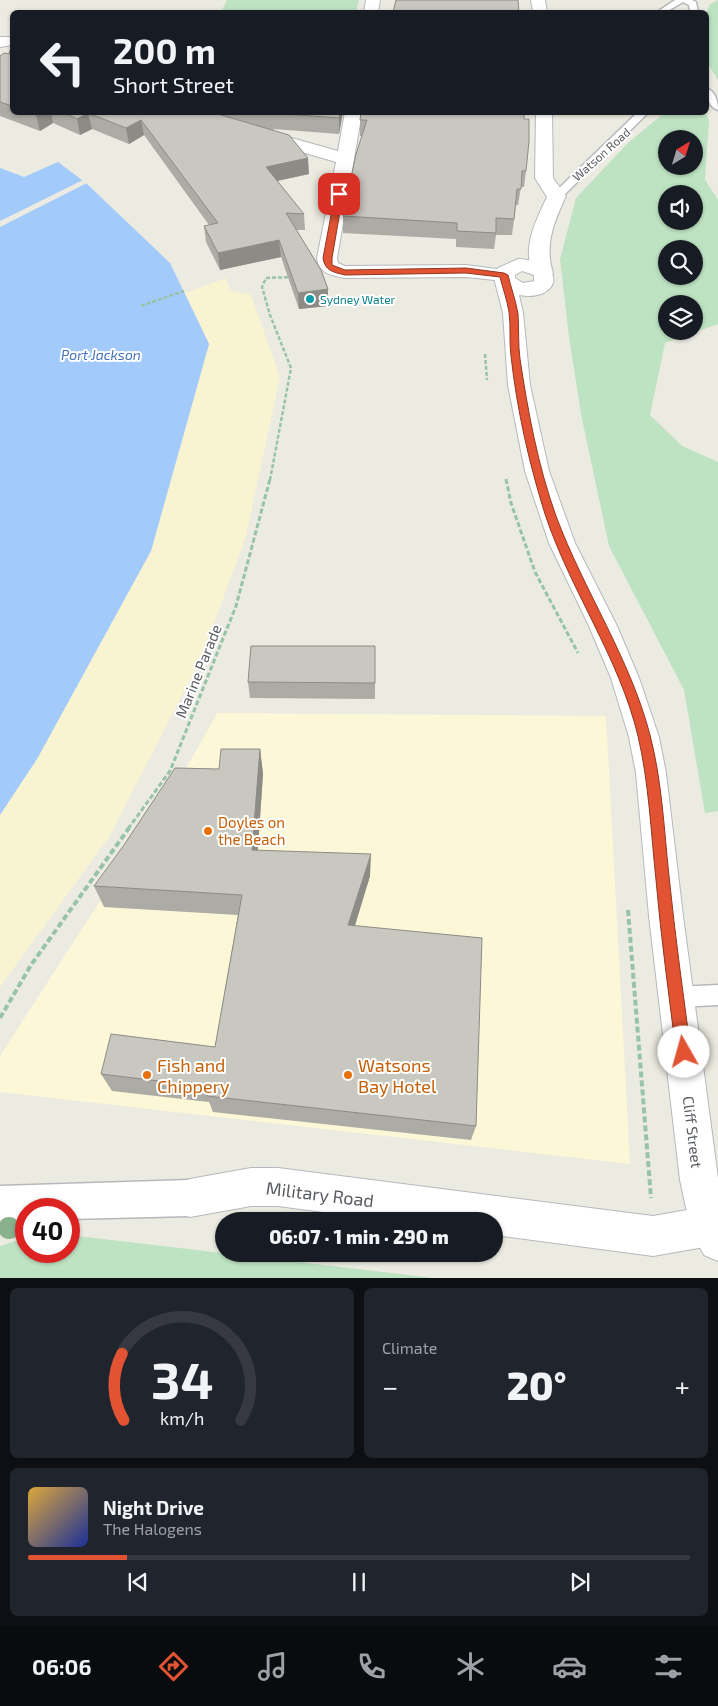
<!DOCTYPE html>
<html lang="en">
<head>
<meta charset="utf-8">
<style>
  :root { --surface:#171b24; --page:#20242c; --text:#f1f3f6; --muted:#9ea1a6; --line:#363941; --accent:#e15332 }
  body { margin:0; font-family:"Exo 2",sans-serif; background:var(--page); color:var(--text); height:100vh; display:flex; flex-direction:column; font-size:19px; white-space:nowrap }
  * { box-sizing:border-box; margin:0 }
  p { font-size:16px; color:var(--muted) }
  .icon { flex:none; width:28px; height:28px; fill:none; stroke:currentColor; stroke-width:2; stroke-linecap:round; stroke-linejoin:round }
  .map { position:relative; height:1278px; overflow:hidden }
  .panel { display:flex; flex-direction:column; gap:10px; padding:10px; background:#0d0f14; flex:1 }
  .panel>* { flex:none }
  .hud { position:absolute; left:10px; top:10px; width:699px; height:105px; border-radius:8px; box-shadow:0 1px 4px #0004; background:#171b24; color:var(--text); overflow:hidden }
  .needle { width:32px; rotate:38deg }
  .controls { position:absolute; left:658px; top:130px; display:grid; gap:10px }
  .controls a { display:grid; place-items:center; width:45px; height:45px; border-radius:50%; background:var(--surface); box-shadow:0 1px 4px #0004; font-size:25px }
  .speed { position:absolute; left:15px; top:1198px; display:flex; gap:10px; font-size:25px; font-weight:700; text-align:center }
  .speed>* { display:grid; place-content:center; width:65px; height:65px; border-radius:50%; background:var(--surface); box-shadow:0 1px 4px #0004; line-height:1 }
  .speed .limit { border:8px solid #d22; background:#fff; color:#111 }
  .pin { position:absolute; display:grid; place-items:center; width:42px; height:42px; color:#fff; margin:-21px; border-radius:10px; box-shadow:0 2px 8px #0006 }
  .me { position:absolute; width:55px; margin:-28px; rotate:353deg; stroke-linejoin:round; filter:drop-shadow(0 0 4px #0008) }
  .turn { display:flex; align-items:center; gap:18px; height:105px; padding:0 20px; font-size:22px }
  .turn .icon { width:65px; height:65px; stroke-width:2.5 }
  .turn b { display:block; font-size:35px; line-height:42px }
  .big { font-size:38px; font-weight:800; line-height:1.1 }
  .panel .tile { flex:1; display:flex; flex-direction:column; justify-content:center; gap:8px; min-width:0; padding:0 18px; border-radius:8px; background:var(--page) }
  .panel .dial { align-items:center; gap:0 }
  .dial svg { height:130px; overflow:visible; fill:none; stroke:var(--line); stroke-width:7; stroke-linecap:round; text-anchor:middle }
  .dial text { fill:var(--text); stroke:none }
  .song { display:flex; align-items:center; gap:15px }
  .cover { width:60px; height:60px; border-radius:8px; background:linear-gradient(135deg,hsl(40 70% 55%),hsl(230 70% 35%)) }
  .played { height:5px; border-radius:2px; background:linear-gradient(90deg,var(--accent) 15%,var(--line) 15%) }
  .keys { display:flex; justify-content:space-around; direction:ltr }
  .heat { display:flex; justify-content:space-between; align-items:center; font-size:28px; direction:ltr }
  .panel .tiles { flex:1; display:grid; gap:10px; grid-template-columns:1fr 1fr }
  .tile:last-child { grid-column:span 2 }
  .trip { position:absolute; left:215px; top:1212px; width:288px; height:50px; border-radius:25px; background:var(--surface); box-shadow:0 1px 4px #0004; font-weight:800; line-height:50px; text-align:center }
  .tabs { display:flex; height:80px; justify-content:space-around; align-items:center; background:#090b0e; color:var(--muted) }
  .tabs .icon { width:35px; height:35px }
  .tabs .current { color:var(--accent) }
  .tabs b { font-size:22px; color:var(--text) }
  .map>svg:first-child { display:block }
  .commercial { fill:#fcf7d6 }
  .green { fill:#bee3c2; fill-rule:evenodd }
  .sand { fill:#f8f3d0 }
  .water { fill:#a2cafb }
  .pier { fill:#ecebe1 }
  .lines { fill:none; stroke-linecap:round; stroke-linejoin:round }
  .service-casing { stroke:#b6b8bd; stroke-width:3 }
  .pedestrian-casing { stroke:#b6b8bd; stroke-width:3 }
  .minor-casing { stroke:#b6b8bd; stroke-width:2 }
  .tertiary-casing { stroke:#b6b8bd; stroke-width:2 }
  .path-far2 { stroke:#98c3a8; stroke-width:2.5; stroke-dasharray:4 2; stroke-linecap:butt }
  .path-far1 { stroke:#98c3a8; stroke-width:3; stroke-dasharray:5 2.5; stroke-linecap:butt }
  .path { stroke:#98c3a8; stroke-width:4; stroke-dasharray:6 3; stroke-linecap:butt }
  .service { fill:#fff; fill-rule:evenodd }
  .pedestrian { fill:#fff; fill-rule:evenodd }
  .minor { fill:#fff; fill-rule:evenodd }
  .tertiary { fill:#fff; fill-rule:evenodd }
  .tree { fill:#89b18b }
  .wall { fill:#acaba5 }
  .shaded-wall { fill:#8c8b86 }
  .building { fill:#c8c7c0; stroke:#8c8b86 }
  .route { fill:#e15332; stroke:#923620 }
  .culture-dot { fill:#0f9aa8; stroke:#fff; stroke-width:2 }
  .food-dot { fill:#e8710a; stroke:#fff; stroke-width:2 }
  .labels { text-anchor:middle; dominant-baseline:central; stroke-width:4; stroke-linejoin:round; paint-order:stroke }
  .far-street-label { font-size:12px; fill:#595c61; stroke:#fff }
  .far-culture-label { font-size:12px; fill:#0d838f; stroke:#fff; text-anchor:start }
  .far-water-label { font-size:14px; font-style:italic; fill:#4673bc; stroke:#fff }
  .street-label { font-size:15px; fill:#595c61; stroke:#fff }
  .food-label { font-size:15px; fill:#c56008; stroke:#fff; text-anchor:start }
  .near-food-label { font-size:18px; fill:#c56008; stroke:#fff; text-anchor:start }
  .near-street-label { font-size:18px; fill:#595c61; stroke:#fff }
</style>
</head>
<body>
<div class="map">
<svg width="718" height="1279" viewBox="0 0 718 1279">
  <rect width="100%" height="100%" fill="#ecebe1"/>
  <polygon class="commercial" points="217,713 606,716 630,1164 0,1092 0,1056 191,760"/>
  <g class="green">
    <polygon points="227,0 359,0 356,12 221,12"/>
    <polygon points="718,0 718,80 706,61 706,13 710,4"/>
    <path d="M664,113H705L709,120L705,180L718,200V324L665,343L650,415L682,446L718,462V811L705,813L684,690L609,546L581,414L569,337L560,259L576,198L628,143ZM666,139H694V166H666ZM666,194H694V221H666ZM666,249H694V276H666ZM666,304H694V331H666Z"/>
    <polygon points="69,1235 434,1278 0,1278 0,1246 26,1238 26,1251 69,1251"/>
  </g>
  <polygon class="sand" points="226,278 230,290 251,295 280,377 246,536 201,659 109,837 0,987 0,811 37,759 151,551 209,344 185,293"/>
  <polygon class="water" points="58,162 86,183 170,263 209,344 151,551 37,759 0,815 0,168 24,177"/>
  <polygon class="pier" points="85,179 89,182 0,227 0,221"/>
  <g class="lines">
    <defs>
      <g id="service">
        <polygon points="675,0 692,0 696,2 698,12 690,12 689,5 683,2 666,12 657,12"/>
        <path d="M706,88C715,91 718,101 718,110C709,107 706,97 706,88Z"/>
        <polygon points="638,112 649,112 561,198 553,198 552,196 553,194"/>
        <polygon points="718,985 718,1005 677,1007 670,1004 667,997 670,990 677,987"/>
      </g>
      <polygon id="pedestrian" points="190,1180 202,1186 208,1198 202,1210 190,1216 69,1219 69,1209 26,1209 26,1221 0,1222 0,1186"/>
      <g id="minor">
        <polygon points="366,0 380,0 378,12 364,12"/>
        <polygon points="531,0 545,0 547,12 533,12"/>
        <polygon points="0,37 12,37 12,45 0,47"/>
        <path d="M345,112H362L337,258L338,263L345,266L466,265L511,271L514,275L511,279L504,281L466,277L345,278C331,275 319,274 317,258L336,162L257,139L254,135L257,131L263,130L338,151Z"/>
        <path d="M536,112H552L553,178L566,196C554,222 544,245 553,273L550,277L543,279L536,277C519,253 536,220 547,197L535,178Z"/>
        <polygon points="251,1168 278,1168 653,1216 710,1206 718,1210 718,1242 710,1246 653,1256 494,1235 494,1221 391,1221 278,1206 251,1206 190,1217 176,1212 171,1198 176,1184 190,1179"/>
      </g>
      <path id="tertiary" d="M518,259C570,261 560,303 519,295L523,313L530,385L549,471L575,543L617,626L639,678L659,737L666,773L683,916L718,1178V1261L704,1255L696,1240L690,1226L680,1180L649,916L636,773L629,737L611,678L589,626L549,543L525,471L508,385L503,313L494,278L498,268ZM522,271L534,275V281L523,283L515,278V275Z"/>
    </defs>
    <use href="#service" class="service-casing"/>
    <use href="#pedestrian" class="pedestrian-casing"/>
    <use href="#minor" class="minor-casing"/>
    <use href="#tertiary" class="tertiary-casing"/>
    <g class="path-far2">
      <polyline points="141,306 184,291"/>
      <polyline points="485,354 487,380"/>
      <polyline points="270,480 291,368 270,315 262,287 266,278 292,277"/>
    </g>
    <g class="path-far1">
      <polyline points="506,479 511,503 535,572 578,653"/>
      <polyline points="128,829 170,771 236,606 270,479"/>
    </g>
    <g class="path">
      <polyline points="628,910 651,1198"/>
      <polyline points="0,1018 31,965 129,828"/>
    </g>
    <use href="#service" class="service"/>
    <use href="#pedestrian" class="pedestrian"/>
    <use href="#minor" class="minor"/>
    <use href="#tertiary" class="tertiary"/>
  </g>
  <circle class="tree" cx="9" cy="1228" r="11"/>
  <g class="wall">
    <polygon points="12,49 12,112 343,112 339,134 273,129 309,174 277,181 304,214 305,230 296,230 328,289 328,306 299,309 281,257 220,270 206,242 204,226 209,225 144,135 129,144 92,129 80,135 53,123 40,131 0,116 0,56 9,54"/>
    <polygon points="361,112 526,171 524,187 521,187 518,205 516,205 512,235 496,235 494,249 456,247 456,239 343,233 343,216 362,136 360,136 360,120"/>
    <polygon points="248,682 375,683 375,699 250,698"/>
    <polygon points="260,749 263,774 258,850 370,876 355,925 476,1126 471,1140 213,1112 209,1102 112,1091 101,1074 215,1047 238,915 104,907 94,886 219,769"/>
  </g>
  <g class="shaded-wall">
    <polygon points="40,112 51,112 53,123 40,131 36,115"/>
    <polygon points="340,112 343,112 339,134 339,118"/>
    <polygon points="88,113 92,129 80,135 77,119"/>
    <polygon points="141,120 144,135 129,144 126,128"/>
    <polygon points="308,158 309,174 267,183 266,167"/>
    <polygon points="279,240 281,257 220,270 218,253"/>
    <polygon points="328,289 328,306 299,309 298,293"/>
    <polygon points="260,749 263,774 256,873 252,850"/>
    <polygon points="371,854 370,876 349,945 348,925"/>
  </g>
  <g class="building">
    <polygon points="396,0 518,0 519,12 393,12"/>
    <polygon points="12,49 12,106 0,102 0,56 4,53 9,54 10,50"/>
    <polygon points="29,112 40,112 36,115"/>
    <polygon points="62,112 211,112 289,135 308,158 266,167 304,214 286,213 321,270 328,289 298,293 279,240 218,253 204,226 218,223 141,120 126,128 88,113 77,119"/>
    <polygon points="265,112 340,112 339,118 271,113 272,115"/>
    <polygon points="361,112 524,112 524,119 529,119 529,141 526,171 522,171 521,189 517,189 514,219 496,218 496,233 457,231 457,223 343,216 356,154 367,120 360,120"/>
    <polygon points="251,646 375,646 375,683 248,682"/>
    <polygon points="221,749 260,749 252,850 371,854 348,925 482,938 476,1126 207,1096 208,1087 101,1074 111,1034 215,1047 242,895 94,886 124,845 175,768 219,769"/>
  </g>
  <path class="route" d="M339,191L343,194L332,258V265L345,270L466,268L504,273L508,275C511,288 516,301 518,314C519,329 518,344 520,359C528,412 538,466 556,516C584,591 630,658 650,735C662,781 664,829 669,876C675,935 683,993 691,1052L689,1057L684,1060L678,1057L676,1052C669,995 661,938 656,880C651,833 649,783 638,736C619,657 570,590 545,514C529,463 517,410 511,356C509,342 511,327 509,312C507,300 503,289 500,277L466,273L345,275C333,272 325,271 323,258L335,194Z"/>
  <circle class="culture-dot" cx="310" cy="299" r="5"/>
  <g class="food-dot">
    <circle cx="208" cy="831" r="5"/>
    <circle cx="147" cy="1075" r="5"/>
    <circle cx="348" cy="1075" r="5"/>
  </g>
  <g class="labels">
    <g class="far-street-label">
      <text transform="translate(601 154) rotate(-42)">Watson Road</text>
    </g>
    <g class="far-culture-label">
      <text x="320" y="299">Sydney Water</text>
    </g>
    <g class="far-water-label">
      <text x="101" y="354">Port Jackson</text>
    </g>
    <g class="street-label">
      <text transform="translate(198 671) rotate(-68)">Marine Parade</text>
      <text transform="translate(693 1132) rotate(83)">Cliff Street</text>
    </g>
    <g class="food-label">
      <text x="218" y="822">Doyles on<tspan x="218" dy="17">the Beach</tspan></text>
    </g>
    <g class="near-food-label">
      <text x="157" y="1065">Fish and<tspan x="157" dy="21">Chippery</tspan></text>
      <text x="358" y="1065">Watsons<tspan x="358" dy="21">Bay Hotel</tspan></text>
    </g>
    <g class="near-street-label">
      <text transform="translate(320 1194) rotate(7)">Military Road</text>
    </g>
  </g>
</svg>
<div class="controls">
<a><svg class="needle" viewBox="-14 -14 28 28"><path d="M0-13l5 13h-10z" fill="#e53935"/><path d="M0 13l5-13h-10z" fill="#9ea1a6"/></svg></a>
<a><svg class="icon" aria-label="sound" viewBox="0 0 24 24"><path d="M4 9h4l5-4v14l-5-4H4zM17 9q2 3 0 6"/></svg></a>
<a><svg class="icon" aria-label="search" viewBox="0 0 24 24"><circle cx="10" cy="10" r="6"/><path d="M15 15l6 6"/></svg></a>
<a><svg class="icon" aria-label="layers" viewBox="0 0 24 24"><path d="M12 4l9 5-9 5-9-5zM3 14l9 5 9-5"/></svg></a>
</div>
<div class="speed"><div class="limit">40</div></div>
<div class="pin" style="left:339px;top:194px;background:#d93025"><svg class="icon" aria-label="arrive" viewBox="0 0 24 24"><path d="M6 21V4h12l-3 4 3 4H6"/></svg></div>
<svg class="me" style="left:684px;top:1052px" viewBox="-20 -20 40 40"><circle r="19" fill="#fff"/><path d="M0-13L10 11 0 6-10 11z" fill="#e15332"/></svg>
<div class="trip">06:07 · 1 min · 290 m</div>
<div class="hud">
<div class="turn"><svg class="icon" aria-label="left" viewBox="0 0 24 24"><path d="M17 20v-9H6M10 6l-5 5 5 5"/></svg><div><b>200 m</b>Short Street</div></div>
</div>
</div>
<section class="panel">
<div class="tiles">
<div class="tile dial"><svg viewBox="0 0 100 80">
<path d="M14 69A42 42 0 1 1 86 69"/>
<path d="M14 69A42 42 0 0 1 13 28" stroke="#e15332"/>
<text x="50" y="56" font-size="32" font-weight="700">34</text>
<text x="50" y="72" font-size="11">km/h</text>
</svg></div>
<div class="tile"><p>Climate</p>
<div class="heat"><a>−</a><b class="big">20°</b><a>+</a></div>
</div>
<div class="tile">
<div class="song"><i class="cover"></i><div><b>Night Drive</b><p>The Halogens</p></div></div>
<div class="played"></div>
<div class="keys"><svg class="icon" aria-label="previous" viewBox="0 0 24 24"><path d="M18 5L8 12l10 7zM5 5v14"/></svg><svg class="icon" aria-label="pause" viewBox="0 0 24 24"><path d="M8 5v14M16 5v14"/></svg><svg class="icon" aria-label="next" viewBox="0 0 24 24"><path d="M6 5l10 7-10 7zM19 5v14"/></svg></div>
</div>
</div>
</section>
<nav class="tabs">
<b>06:06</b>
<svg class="icon current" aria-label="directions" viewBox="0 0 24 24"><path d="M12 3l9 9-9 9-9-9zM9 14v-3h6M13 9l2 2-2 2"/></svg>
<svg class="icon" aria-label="music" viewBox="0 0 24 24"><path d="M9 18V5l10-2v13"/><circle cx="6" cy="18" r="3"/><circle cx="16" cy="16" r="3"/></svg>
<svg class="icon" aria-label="phone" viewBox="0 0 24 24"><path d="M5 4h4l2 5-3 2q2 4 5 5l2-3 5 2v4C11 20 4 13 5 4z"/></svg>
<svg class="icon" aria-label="climate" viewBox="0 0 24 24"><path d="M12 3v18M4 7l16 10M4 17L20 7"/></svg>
<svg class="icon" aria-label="car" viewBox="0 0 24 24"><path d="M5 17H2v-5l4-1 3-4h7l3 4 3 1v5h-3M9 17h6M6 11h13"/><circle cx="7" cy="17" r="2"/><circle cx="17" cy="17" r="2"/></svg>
<svg class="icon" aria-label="filters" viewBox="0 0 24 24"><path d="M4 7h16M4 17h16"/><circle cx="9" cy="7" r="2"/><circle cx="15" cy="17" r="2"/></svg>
</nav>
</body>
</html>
